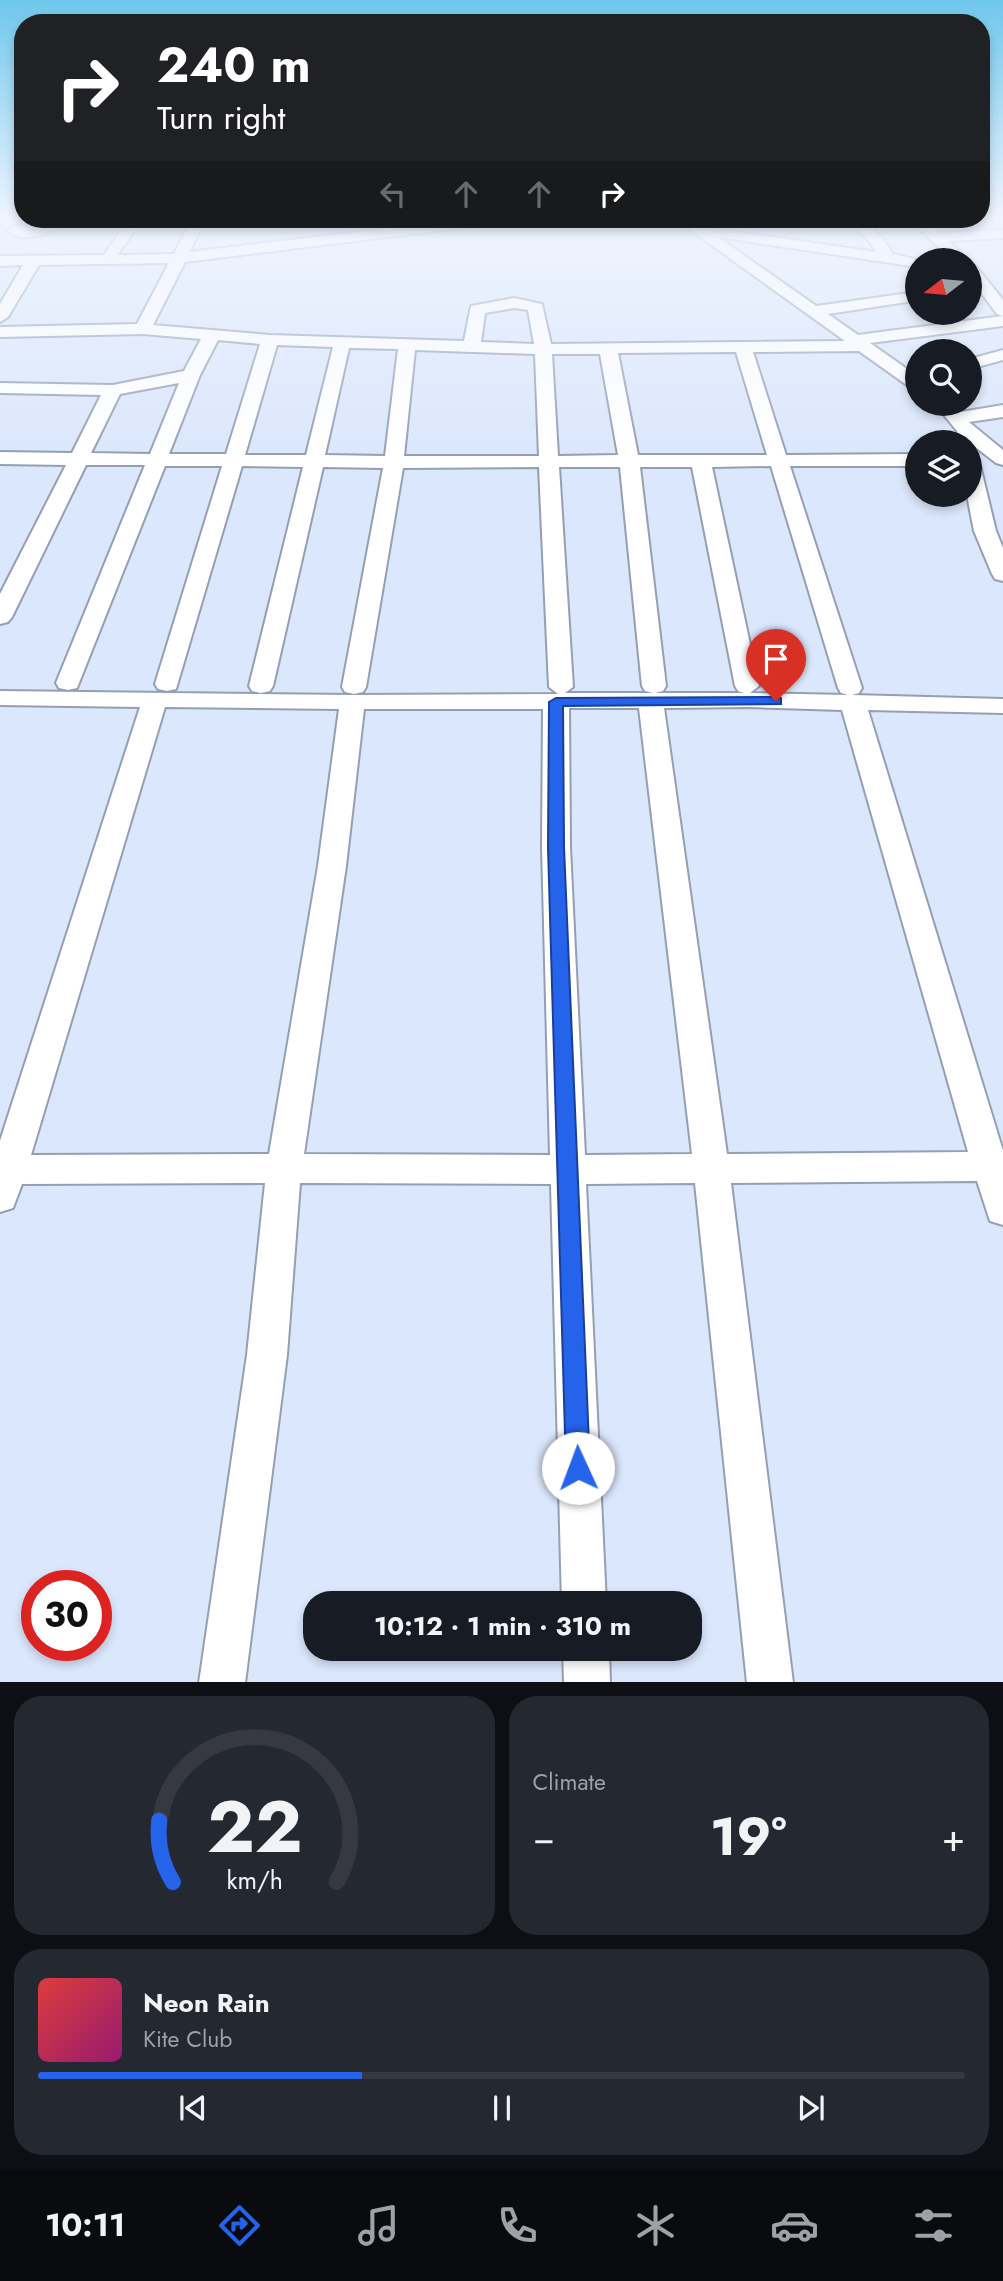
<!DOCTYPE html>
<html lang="en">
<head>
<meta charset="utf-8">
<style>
  :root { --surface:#171b24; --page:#242831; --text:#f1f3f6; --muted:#9ea1a6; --line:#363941; --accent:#2563eb }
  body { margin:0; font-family:Jost,sans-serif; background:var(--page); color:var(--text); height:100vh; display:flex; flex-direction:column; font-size:26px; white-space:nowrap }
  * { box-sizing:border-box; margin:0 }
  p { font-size:23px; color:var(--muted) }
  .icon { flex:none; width:38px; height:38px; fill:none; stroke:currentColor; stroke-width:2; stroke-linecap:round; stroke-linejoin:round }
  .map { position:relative; height:1682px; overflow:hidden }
  .side { display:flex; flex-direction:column; gap:14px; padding:14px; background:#0d0f14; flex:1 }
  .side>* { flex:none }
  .banner { position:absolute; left:14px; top:14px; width:976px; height:214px; border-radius:28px; box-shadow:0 4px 10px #0003; background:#202124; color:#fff; overflow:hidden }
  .needle { width:46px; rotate:254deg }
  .controls { position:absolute; left:905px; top:248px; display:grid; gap:14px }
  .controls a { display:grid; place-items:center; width:77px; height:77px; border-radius:50%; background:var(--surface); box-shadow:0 4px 10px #0003; font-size:35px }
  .speed { position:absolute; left:21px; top:1570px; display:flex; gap:14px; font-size:35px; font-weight:700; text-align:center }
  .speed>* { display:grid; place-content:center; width:91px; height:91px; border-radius:50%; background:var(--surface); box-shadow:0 4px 10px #0003; line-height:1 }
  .speed .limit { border:10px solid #d22; background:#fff; color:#111 }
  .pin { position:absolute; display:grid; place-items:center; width:60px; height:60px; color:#fff; margin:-72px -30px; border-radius:50% 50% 50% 0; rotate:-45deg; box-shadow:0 0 7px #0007 }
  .pin .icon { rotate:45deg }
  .me { position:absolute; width:77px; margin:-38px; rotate:358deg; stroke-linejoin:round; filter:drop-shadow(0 0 5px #0008) }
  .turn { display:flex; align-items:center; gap:24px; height:147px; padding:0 28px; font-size:32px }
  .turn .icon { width:91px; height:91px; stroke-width:2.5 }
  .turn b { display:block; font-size:49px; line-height:60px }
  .lanes { display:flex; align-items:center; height:66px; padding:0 28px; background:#0003; justify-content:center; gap:35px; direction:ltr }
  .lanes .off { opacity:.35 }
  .big { font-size:52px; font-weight:700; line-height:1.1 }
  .side .card { flex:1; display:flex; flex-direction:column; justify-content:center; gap:10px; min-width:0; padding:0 24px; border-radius:28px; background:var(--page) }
  .side .dial { align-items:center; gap:0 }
  .dial svg { height:182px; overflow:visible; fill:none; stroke:var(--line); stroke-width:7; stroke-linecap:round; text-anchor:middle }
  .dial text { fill:var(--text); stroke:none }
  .song { display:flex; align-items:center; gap:21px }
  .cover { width:84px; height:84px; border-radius:10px; background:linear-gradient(135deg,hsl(0 70% 55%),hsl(320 70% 35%)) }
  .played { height:7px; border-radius:4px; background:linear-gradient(90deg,var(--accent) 35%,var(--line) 35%) }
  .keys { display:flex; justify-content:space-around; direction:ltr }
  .heat { display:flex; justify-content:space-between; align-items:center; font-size:38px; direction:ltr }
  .side .tiles { flex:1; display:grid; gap:14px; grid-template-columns:1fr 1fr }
  .card:last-child { grid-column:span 2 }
  .trip { position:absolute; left:303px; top:1591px; width:399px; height:70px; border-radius:28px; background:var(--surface); box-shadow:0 4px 10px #0003; font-weight:700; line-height:70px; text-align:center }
  .menu { display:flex; height:112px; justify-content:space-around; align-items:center; background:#090b0e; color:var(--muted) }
  .menu .icon { width:49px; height:49px }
  .menu .active { color:var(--accent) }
  .menu b { font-size:32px; color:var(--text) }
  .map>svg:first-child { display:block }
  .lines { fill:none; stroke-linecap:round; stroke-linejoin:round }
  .street-casing { stroke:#949fb3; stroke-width:4 }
  .street { fill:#fff; fill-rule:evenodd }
  .route { fill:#2563eb; stroke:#184099; stroke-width:2 }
</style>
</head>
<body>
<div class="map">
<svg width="1003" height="1683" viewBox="0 0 1003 1683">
  <rect width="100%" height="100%" fill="#dbe7fc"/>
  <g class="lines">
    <defs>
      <g id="street">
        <path d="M55,219H70C58,234 22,244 7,231C19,220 41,231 55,219Z"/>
        <path d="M129,219H143L117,255L174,254L192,219H206L189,252L469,219H509L502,223L185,262L153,325L270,335L464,341L471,306L514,298L542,304L551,344L845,341L675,219H691L703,227L876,252L870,242L846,219H861L881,236L893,254L924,261H917V267L718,237L816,306L917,292V300L913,301L828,314L858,335L1003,316V326L870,343L917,376V389L911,388L859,351L753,352L786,455L917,454V466H790L862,688L859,693L852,695L1003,699V713L868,710L1003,1151V1225L990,1221L977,1181L731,1183L793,1683H747L695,1183L586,1184L606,1603H562L551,1184L300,1183L287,1355L245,1683H199L247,1355L265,1183L22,1184L13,1208L0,1212V1141L140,707L0,705V691L352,695L558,694L549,687L539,467L403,468L366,687L363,692L354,694L345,692L342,687L383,468L323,467L273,686L270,691L261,693L252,691L249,686L303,467L242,466L176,689L167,691L158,689L155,684L222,466H165L77,688L68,690L59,688L56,683L145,465H86L12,617L8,622L0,624V594L66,465L0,464V452L72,453L101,395L0,393V383L113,385L184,371L201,339L143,334L0,337V327L137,324L169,263L39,265L8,317L0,322V304L23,265L0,266V256L104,255ZM514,308L528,310L534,344L481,342L485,313ZM218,340L260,344L226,454H169L200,375ZM277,345L333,347L306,455H245ZM349,348L398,349L385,456L325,455ZM415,350L535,354L539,456H404ZM736,352L767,455H638L618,353ZM552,354H600L618,455L558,456ZM179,383L150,454L91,453L120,394ZM771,466L838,688L841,693L848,695L750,693L759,686L712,467ZM559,467H620L642,686L645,691L653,693H565L573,687ZM640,467H692L735,686L738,691L744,693H655L663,691L666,686ZM165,707L339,709L318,866L269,1154L31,1155ZM750,707L842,710L968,1152L727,1154L664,708ZM569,708H639L692,1154L585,1155L570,847ZM364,709H543L542,847L550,1155L304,1154L346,866Z"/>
        <polygon points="909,219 924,219 939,233 1003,230 1003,238 949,241 969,261 953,261"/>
        <polygon points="970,263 975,265 1003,300 1003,316 997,314 970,278"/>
        <polygon points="1003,350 1003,360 970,369 970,359"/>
        <polygon points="935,404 954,404 961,412 1003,405 1003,417 969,422 1003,450 1003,465 996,463 974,446 970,448 970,443 957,443 957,431"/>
        <polygon points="970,459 980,465 996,531 1003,548 1003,581 995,579 992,574 974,531 967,495 970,495"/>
        <polygon points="563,1648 609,1648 610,1683 564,1683"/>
      </g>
    </defs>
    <use href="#street" class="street-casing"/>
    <use href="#street" class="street"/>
  </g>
  <linearGradient id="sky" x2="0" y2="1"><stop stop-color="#6fc7ec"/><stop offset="0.48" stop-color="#eff4fe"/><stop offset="1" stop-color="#eff4fe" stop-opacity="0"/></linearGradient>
  <rect width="1003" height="454" fill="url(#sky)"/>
  <polygon class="route" points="776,697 781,698 781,704 563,706 564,847 590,1468 587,1476 578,1480 570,1476 566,1468 548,847 549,702 556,698"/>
</svg>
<div class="controls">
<a><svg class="needle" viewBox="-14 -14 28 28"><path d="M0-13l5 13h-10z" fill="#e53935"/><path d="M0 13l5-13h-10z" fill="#9ea1a6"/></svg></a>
<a><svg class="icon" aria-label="search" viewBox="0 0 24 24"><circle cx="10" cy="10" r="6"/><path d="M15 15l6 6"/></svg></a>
<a><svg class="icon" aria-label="layers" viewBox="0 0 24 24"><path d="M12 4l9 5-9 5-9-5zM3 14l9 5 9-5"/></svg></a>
</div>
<div class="speed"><div class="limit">30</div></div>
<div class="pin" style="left:776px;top:701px;background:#d93025"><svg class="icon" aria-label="arrive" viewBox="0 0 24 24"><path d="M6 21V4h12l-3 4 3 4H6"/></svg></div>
<svg class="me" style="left:578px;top:1468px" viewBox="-20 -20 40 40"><circle r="19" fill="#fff"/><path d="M0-13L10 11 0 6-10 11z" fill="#2563eb"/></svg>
<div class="trip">10:12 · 1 min · 310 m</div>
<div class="banner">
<div class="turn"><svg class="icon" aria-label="right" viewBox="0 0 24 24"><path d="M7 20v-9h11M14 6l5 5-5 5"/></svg><div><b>240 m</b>Turn right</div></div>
<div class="lanes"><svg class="icon off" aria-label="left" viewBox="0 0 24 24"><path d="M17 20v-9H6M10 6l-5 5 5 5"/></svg><svg class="icon off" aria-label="ahead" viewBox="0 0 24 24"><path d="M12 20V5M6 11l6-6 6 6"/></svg><svg class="icon off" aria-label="ahead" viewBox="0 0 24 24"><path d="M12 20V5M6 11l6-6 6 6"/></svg><svg class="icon" aria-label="right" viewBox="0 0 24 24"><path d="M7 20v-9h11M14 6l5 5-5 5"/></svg></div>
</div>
</div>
<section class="side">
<div class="tiles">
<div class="card dial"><svg viewBox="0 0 100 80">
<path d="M14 69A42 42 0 1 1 86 69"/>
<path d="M14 69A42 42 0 0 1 8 42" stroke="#2563eb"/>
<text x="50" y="56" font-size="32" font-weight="700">22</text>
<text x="50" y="72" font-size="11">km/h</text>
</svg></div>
<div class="card"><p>Climate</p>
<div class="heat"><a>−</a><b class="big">19°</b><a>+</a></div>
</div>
<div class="card">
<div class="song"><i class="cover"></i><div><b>Neon Rain</b><p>Kite Club</p></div></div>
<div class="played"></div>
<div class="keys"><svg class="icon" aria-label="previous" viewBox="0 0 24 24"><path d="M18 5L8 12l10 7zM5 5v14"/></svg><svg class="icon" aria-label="pause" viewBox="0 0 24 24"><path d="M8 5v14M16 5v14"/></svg><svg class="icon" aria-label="next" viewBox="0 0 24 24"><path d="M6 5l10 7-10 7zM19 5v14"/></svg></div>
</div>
</div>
</section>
<nav class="menu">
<b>10:11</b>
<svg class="icon active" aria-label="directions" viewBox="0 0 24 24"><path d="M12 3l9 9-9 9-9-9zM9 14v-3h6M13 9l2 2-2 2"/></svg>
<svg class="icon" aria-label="music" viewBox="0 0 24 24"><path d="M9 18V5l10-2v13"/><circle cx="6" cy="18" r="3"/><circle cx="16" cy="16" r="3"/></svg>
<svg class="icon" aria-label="phone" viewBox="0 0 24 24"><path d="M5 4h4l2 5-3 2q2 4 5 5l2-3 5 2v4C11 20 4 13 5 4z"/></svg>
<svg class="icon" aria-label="climate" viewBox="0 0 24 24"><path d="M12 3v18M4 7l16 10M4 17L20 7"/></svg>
<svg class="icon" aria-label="car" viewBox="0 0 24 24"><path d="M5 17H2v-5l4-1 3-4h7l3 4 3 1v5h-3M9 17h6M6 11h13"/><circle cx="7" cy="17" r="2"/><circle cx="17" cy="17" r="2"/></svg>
<svg class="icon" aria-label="filters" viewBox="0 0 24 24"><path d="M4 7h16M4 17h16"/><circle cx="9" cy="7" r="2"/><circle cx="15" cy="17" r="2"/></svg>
</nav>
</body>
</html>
